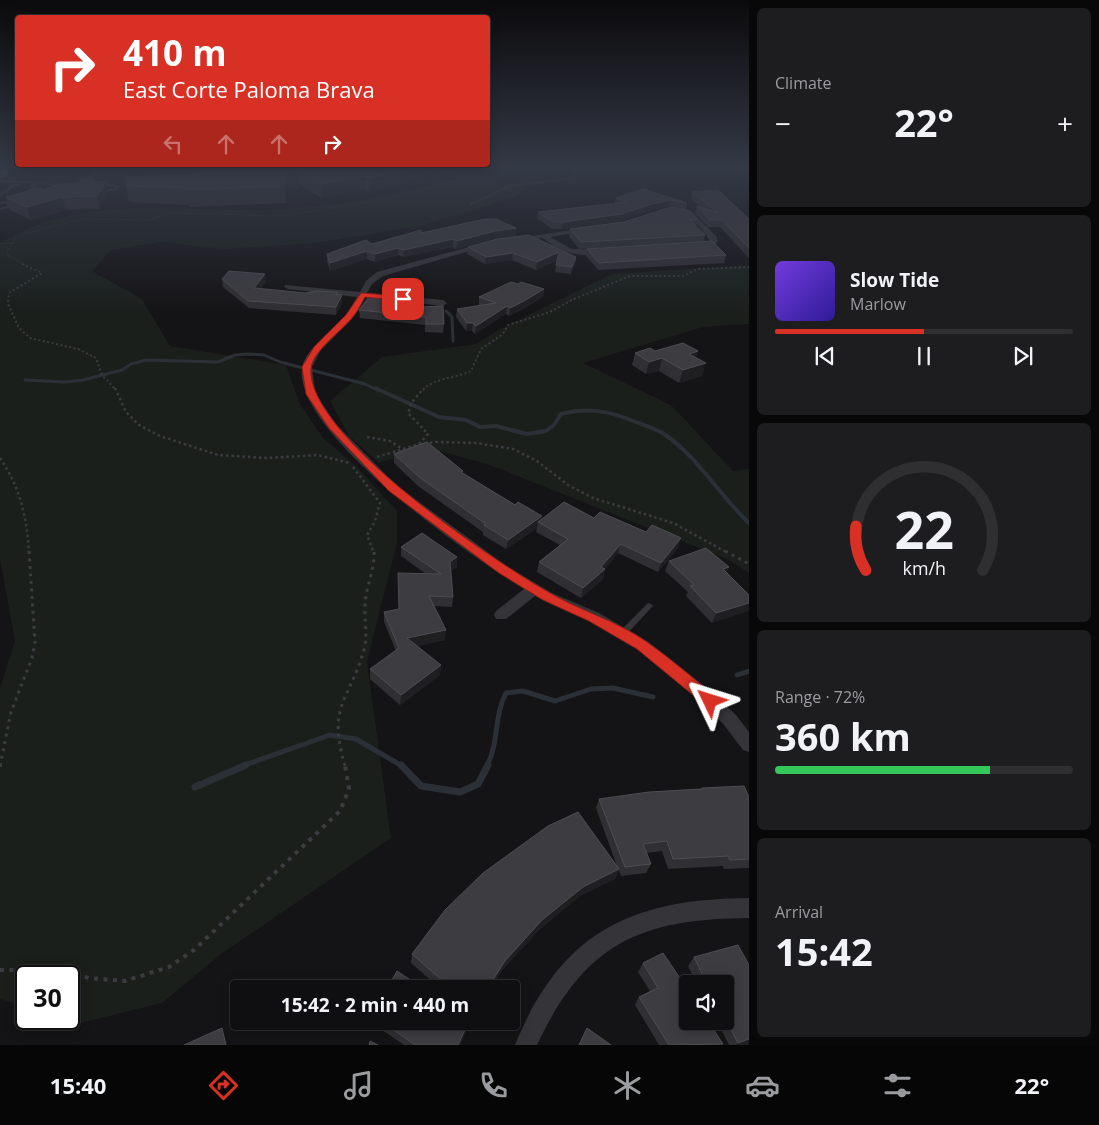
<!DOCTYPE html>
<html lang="en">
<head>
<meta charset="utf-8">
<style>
  :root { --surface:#0f0e10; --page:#1d1c1e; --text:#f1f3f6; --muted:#9b9c9f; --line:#2f2e30; --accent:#d93025 }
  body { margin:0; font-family:"Open Sans",sans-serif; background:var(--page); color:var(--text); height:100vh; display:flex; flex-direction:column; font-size:19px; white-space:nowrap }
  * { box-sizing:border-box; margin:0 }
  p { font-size:16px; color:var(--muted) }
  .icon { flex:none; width:28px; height:28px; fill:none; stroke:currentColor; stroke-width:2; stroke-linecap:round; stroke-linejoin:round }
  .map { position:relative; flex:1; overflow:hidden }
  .sheet { display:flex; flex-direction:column; gap:8px; padding:8px; background:#080809; width:350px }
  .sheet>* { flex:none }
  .top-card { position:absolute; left:15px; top:15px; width:475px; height:152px; border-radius:5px; box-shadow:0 2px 12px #0003,0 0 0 1px var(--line); background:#d93025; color:#fff; overflow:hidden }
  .buttons { position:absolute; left:679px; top:975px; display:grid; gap:10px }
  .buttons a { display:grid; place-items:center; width:55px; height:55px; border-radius:5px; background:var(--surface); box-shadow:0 2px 12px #0003,0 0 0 1px var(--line); font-size:25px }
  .speed { position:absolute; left:15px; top:965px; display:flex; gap:10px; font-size:25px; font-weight:700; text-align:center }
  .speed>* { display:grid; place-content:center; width:65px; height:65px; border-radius:50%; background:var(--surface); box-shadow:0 2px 12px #0003,0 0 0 1px var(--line); line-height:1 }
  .speed .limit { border:2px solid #111; border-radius:8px; background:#fff; color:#111 }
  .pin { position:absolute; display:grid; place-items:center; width:42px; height:42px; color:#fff; margin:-21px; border-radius:10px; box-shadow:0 2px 8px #0006 }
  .me { position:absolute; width:55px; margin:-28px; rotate:311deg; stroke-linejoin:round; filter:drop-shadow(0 0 4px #0008) }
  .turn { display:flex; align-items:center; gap:18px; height:105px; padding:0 25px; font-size:22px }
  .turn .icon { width:65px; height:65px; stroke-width:2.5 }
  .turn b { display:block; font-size:35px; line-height:42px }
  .lanes { display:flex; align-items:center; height:48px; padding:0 25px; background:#0003; justify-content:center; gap:25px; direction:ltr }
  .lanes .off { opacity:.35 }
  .big { font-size:38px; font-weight:700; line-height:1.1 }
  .sheet .widget { flex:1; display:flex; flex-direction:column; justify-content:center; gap:8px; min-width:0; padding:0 18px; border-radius:8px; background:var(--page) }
  .sheet .dial { align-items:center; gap:0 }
  .dial svg { height:130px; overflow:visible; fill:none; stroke:var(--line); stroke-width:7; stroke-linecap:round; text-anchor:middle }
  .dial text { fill:var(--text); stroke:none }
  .song { display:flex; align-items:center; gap:15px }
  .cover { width:60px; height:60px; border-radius:8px; background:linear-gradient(135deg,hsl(260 70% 55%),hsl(250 70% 35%)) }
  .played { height:5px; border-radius:2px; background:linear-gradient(90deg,var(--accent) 50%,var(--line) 50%) }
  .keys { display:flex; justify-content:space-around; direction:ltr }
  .heat { display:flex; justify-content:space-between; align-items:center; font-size:28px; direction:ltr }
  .charge { height:8px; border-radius:4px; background:linear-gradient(90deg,#34c759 72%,var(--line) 0) }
  .trip { position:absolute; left:230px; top:980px; width:290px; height:50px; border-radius:5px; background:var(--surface); box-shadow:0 2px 12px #0003,0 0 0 1px var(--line); font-weight:700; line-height:50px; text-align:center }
  .tabs { display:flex; height:80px; justify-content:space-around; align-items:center; background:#060606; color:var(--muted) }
  .tabs .icon { width:35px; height:35px }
  .tabs .selected { color:var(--accent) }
  .tabs b { font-size:22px; color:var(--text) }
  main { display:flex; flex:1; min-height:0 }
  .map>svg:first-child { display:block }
  .green { fill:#1a1f1c }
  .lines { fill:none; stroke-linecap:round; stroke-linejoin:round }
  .stream-far4 { stroke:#2b3037; stroke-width:2.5 }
  .stream-far3 { stroke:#2b3037; stroke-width:3 }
  .stream-far2 { stroke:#2b3037; stroke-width:4 }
  .stream-far1 { stroke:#2b3037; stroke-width:5 }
  .stream { stroke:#2b3037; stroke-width:7 }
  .path-far4 { stroke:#3b3b40; stroke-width:1; stroke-dasharray:1 2; stroke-linecap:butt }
  .path-far3 { stroke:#3b3b40; stroke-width:2; stroke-dasharray:2 2.5; stroke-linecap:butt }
  .path-far2 { stroke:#3b3b40; stroke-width:2.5; stroke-dasharray:2.5 3; stroke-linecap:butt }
  .path-far1 { stroke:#3b3b40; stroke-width:3; stroke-dasharray:3 4.5; stroke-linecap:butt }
  .path { stroke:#3b3b40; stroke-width:4; stroke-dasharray:4 5.5; stroke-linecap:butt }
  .service { fill:#353539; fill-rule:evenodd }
  .minor { fill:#353539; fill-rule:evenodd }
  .primary { fill:#515158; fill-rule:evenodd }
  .wall { fill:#302f33 }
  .shaded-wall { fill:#1f1e21 }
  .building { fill:#3d3c41; stroke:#4d4d53 }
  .route { fill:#d93025; stroke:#8d1f18 }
</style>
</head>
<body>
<main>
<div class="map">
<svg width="749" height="1045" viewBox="0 0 749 1045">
  <rect width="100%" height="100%" fill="#141315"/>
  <g class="green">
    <path d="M486,169H547L516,197L420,226L314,243L224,249L160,242L111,250L92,271L142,299L170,346L286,365L300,404L323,438L356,466L397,511V543L367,662L391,838L221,954L162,1003L81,1023L65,1019H69V976H26V1007L0,999V688L15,641L0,559V243C75,198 157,209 240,210C263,211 286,209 308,207C369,203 428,185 486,169Z"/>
    <polygon points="749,265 749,324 703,327 583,363 671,405 733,471 749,469 749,573 729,560 487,464 428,448 379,463 349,436 330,401 382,357 476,344 500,329 612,274"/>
  </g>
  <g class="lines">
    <polyline class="stream-far4" points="471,204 510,186 575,178 573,169"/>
    <g class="stream-far3">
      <polyline points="446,311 452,317 453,341"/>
      <polyline points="25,380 65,382 83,380 122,370 131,364 146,360 218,362 235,355 249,354 264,355 280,362 365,384 377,390"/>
    </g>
    <path class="stream-far2" d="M375,388L439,417L466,420L480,427L496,426L527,434L546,431L554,425L561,414C586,408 605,410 628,419C640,424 653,427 664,434C698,457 719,495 749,523"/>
    <g class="stream-far1">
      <polyline points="737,675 749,671"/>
      <polyline points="242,766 330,735 356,739 402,766"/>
      <path d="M487,766C499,743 494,715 506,693L523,691L555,701L591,689L613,688L653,697"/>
    </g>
    <g class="stream">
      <polyline points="401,765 421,786 460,792 478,784 488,765"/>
      <polyline points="195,787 246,765"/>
    </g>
    <g class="path-far4">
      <polyline points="0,244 13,243"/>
      <polyline points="25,265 7,255 7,251 15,239 28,233 82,219 148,220 172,213 283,216 388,199 461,178 480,176 494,169"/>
    </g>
    <g class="path-far3">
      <polyline points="22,264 42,273 9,293 8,304 19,328 30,338 78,349 96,358 102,375 116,390"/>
      <path d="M423,390C433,378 457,378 471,371L481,349L503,334L508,325L550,312L574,299L630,276H683L698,269L749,267"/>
    </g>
    <g class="path-far2">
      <polyline points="115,388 126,412 139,425 160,436 218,455 267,458 318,455 349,463"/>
      <polyline points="367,437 390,441 404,450"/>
      <polyline points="419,444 428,434 408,413 412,402 424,388"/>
      <polyline points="377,457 419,444 436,442 476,443 513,449 537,461 568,485 593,498 673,523 728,553"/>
      <path d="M0,458C20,487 27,517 29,553"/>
      <polyline points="353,467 380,503 375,521 367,535 374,553"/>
    </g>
    <g class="path-far1">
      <polyline points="725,551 749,564"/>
      <polyline points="0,766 11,712 32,658 35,642 29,551"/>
      <path d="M345,766C327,704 349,702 364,650C368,634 364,620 365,604C366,587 375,568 374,551"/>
    </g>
    <g class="path">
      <polyline points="0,767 0,765"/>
      <polyline points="0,970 58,970 89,978 125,981 169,967 194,950 340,811 349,789 345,765"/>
    </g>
    <g class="service">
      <polygon points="93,169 96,169 97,172 87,182 85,182 85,180 94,172"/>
      <polygon points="0,180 45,182 65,187 63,188 45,184 0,182"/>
      <polygon points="97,182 118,185 120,186 118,190 100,193 99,191 116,188 116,187 96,184"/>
      <polygon points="13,184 20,184 22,185 15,186 0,197 0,194"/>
      <polygon points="30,184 39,185 25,196 23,196 23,194 34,186 29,186"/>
      <polygon points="16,200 17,202 10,203 10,208 0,210 0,208 7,206 7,203 0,204 0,202"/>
      <polygon points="649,603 651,604 653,606 651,608 625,636 622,637 619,636 618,634 619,632 647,604"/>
    </g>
    <g class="minor">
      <path d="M684,210L693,213L716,236L718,241L714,246L694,248V244L710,241C703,229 692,219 681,212Z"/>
      <path d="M584,228L587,230L586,231L550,237L572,249L602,250L606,252L605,254C581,258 561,253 543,238L517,241L513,239Z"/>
      <path d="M480,244L487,246L383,276L372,284L367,293L443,300L447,303L443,306L365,297L352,319L321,350L312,367L315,393L336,424L396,485L508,567L552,593L599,613L647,641L706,687L736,715L749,732V752L743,750L724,725L694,695L637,649L589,621L535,596L506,619H496L494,615L496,611L524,589C472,557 294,434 302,368C305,349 333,330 345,316C350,310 353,303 357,297L288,289L284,287L285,285L360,292L366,281L377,272Z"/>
      <path d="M749,898V918C640,919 585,943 537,1045H515C561,932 631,899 749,898Z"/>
    </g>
    <polygon class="primary" points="4,169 15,169 0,179 0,172"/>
  </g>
  <g class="wall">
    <polygon points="105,169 125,169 119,172"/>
    <polygon points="304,169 466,169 448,174 439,171 395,186 369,192 365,189 321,198 299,184 299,188 286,190 286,203 190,207 189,205 129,202 126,186 297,171"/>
    <polygon points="642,169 672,169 671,174 651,175"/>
    <polygon points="95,182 107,194 99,209 66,210 31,220 10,210 6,197"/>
    <polygon points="643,189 687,203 686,210 669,206 646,211 621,221 562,229 552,229 537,218 538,212 614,203 616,198"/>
    <polygon points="692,192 749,219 749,258 720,227 708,227 695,213 697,206 701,207 691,199"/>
    <polygon points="698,220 696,226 705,235 704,242 726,255 724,263 598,270 586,256 587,249 647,245 579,249 569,236 570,229 624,222"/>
    <polygon points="421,233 516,235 495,238 456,249 453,247 403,257 398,255 375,262 367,259 330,271 327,261 327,254"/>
    <polygon points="468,247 576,257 575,264 571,274 555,272 557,260 536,270 512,260 485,264 467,254"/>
    <polygon points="222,279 266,282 261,288 306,293 342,295 342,303 336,315 249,308 223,287"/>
    <polygon points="518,284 544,289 543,297 523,309 509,316 506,314 475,334 472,331 466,331 456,317 457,309 481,305 479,305 479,297"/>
    <polygon points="405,299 405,302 422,307 444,324 443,333 425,332 425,325 360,318 359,310"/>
    <polygon points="655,351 696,358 702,376 679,383 659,371 646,374 632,365 635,353"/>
    <polygon points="394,454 462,473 541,520 594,518 678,548 658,572 618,553 605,569 603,579 581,598 537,572 539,562 560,545 536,532 537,528 506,549 483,535 483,532 418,486 394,463"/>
    <polygon points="401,547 457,557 457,567 451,571 453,597 452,607 434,606 445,640 417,646 441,665 440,675 400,705 370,679 370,669 396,651 384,622 384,612 398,609 426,574 401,556"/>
    <polygon points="669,561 726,573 749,595 712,623 686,596 688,592 665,571"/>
    <polygon points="702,788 749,797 749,868 724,869 723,866 668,869 662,851 646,853 651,864 646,873 621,876 619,870 615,879 580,896 540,929 503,969 490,989 441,989 411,963 412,954 618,869 596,808 599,799 701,789"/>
    <polygon points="738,945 749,965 749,1045 729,1045 717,1021 725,1021 725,984 697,984 688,966 694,957"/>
    <polygon points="643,963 723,1045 659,1045 635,1005 639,997 650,991 638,972"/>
    <polygon points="372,1021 469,1021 468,1027 460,1045 404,1045 372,1023"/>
  </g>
  <g class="shaded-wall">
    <polygon points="407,169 439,169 439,171 395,186 369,192 369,178"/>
    <polygon points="448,169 466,169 448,174"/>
    <polygon points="652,169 672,169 671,174 651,175"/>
    <polygon points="298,172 299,188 286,190 286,203 284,186 285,173"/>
    <polygon points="365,176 365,189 321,198 321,184"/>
    <polygon points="105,182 107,194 99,209 97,196"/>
    <polygon points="62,197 66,210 31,220 27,207"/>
    <polygon points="670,200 669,206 646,211 621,221 562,229 563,222"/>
    <polygon points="516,228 516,235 495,238 456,249 457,241 495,231"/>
    <polygon points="453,239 453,247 403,257 404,250"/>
    <polygon points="398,248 398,255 375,262 375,254"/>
    <polygon points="367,251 367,259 330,271 330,263"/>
    <polygon points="559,252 558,260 536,270 537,262"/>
    <polygon points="513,253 512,260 485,264 486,257"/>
    <polygon points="576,257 575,264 571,274 572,267"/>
    <polygon points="265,274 266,282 255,295 254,288"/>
    <polygon points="544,289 543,297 523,309 509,316 510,308"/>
    <polygon points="342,295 342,303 336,315 336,307"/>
    <polygon points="507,306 506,314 475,334 476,326"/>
    <polygon points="467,323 473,323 472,331 466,331"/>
    <polygon points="698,351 694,364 689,354"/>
    <polygon points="662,358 659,371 646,374 649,362"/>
    <polygon points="706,363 702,376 679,383 683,370"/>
    <polygon points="542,516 540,524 538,522 537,528 506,549 508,540"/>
    <polygon points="681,538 678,548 658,572 661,563"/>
    <polygon points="621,544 618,553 604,571 605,569 603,579 581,598 583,588"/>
    <polygon points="457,557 457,567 449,572 450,562"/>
    <polygon points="729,567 725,577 723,569"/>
    <polygon points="749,603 749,611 712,623 716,613"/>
    <polygon points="446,630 445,640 407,648 407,638"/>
    <polygon points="441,665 440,675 400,705 401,695"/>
    <polygon points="619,869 615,879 580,896 540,929 503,969 490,989 487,989 505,961 542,920 583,887"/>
    <polygon points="469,1021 468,1027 460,1045 458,1045"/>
    <polygon points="749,1039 749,1045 736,1045 738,1043"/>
  </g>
  <g class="building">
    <polygon points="194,169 296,169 298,172 285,173 284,186 187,190 188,188 126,186 126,177 194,175"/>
    <polygon points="304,169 407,169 396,173 369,178 365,176 321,184 297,170"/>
    <polygon points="94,178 94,182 105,182 97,196 62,197 27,207 6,197 40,188 44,190 60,184 79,183 81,179"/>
    <polygon points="643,189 687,203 670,200 648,205 622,214 563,222 553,222 538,212 628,202 616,198"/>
    <polygon points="718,190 749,219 749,248 722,220 710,220 697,206 718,213 692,192"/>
    <polygon points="671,207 690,211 698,220 690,220 705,235 581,242 570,229 624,222"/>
    <polygon points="485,219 496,219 516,228 495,231 457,241 453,239 404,250 398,248 375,254 367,251 330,263 327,254 366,240 372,244 421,230 421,233"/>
    <polygon points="529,235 576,257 572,267 556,265 559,252 537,262 513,253 486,257 468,247 497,239"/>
    <polygon points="712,241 726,255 599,263 587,249"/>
    <polygon points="229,271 265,274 254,288 306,293 315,291 337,292 336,294 342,295 336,307 248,301 222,279"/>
    <polygon points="511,282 518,284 521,282 544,289 524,301 510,308 507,306 476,326 473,323 467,323 457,309 496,303 479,297"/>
    <polygon points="374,296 405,299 404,302 423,304 420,307 443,306 444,324 426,324 426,317 359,310 368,298"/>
    <polygon points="683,343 698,351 689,354 706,363 683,370 662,358 649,362 635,353 650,348 655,351"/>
    <polygon points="427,442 463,471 461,472 515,505 518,502 542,516 508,540 484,525 486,524 419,477 394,454"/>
    <polygon points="564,502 594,518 600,512 646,532 652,525 681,538 661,563 621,544 601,567 605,569 583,588 539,562 568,539 538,522"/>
    <polygon points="422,533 457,557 450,562 453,597 429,596 446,630 407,638 441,665 401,695 370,669 399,648 384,612 399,609 398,573 441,574 401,547"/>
    <polygon points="706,548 729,567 723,569 749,595 749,603 716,613 690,586 694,585 669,561"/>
    <polygon points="744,786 749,797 749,859 730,860 728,856 673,859 667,841 643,844 651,864 625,867 599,799 649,792 702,789 702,788"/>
    <polygon points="578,812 619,869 583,887 542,920 505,961 487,989 452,989 412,954 445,910 483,873 548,826"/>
    <polygon points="738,945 749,965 749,1039 738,1043 725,1018 725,984 707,984 694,957"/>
    <polygon points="663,953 688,990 688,1021 708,1021 723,1044 669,1045 639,997 658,988 643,963"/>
    <polygon points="397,971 424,989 387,989"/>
    <polygon points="381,1021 469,1021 458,1045 415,1045"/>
    <polygon points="222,1028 226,1045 184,1045"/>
    <polygon points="587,1028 611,1045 579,1045"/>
    <polygon points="370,1041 378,1045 369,1045"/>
  </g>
  <linearGradient id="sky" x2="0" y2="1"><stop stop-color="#0b0a0c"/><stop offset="0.53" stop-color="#343946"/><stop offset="1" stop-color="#343946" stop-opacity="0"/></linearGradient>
  <rect width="749" height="316" fill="url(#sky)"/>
  <path class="route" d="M361,293L403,296L407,299L403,301L365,297C361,304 357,313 351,319C340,332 313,351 311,368C305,435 495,562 550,593C581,611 617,621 647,642C671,659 693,678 715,696L717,701L715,705H705L637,649L589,621L543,600L499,573L389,491L329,428L306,394L302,367L314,347L346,315Z"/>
</svg>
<div class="buttons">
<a><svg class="icon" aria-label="sound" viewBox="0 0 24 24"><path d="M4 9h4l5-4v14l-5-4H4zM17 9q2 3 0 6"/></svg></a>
</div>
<div class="speed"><div class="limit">30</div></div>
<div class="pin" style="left:403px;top:299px;background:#d93025"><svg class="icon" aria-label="arrive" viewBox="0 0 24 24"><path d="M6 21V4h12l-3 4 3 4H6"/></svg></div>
<svg class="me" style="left:710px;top:701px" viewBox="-20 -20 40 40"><path d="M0-17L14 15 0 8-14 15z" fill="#d93025" stroke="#fff" stroke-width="4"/></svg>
<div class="trip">15:42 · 2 min · 440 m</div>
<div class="top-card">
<div class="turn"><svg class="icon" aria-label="right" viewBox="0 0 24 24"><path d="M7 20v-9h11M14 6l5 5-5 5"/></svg><div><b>410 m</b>East Corte Paloma Brava</div></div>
<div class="lanes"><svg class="icon off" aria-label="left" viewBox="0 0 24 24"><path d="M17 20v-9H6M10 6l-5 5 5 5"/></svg><svg class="icon off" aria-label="ahead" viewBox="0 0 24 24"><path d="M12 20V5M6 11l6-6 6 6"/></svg><svg class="icon off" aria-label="ahead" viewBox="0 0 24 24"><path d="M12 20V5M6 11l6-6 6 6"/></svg><svg class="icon" aria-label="right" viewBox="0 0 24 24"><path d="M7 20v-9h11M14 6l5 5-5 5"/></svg></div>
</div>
</div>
<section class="sheet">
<div class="widget"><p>Climate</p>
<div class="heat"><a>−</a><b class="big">22°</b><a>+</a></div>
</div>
<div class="widget">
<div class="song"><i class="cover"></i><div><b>Slow Tide</b><p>Marlow</p></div></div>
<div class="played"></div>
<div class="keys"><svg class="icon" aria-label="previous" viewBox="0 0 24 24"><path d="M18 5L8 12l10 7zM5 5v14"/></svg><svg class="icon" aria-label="pause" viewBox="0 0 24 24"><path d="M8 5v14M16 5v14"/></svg><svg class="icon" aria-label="next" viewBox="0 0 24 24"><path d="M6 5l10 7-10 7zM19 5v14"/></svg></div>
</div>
<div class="widget dial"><svg viewBox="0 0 100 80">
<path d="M14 69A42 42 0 1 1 86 69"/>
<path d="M14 69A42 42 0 0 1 8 42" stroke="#d93025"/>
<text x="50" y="56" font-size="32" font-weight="700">22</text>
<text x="50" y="72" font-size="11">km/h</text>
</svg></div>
<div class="widget"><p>Range · 72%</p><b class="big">360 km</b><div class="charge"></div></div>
<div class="widget"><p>Arrival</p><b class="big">15:42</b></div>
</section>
</main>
<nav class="tabs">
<b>15:40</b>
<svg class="icon selected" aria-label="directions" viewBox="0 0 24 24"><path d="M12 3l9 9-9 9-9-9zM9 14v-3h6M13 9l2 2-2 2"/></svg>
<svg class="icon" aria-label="music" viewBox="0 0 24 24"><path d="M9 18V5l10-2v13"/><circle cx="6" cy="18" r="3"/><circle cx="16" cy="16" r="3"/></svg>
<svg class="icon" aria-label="phone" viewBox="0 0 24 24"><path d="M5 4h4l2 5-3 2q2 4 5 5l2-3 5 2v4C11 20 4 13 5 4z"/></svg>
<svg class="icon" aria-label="climate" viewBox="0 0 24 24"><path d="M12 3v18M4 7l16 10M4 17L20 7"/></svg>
<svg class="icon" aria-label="car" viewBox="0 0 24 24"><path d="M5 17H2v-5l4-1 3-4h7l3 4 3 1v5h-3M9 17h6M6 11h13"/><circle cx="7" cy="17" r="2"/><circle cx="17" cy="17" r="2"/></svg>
<svg class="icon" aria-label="filters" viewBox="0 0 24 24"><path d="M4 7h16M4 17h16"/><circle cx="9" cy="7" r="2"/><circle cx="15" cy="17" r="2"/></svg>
<b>22°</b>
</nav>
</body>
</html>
